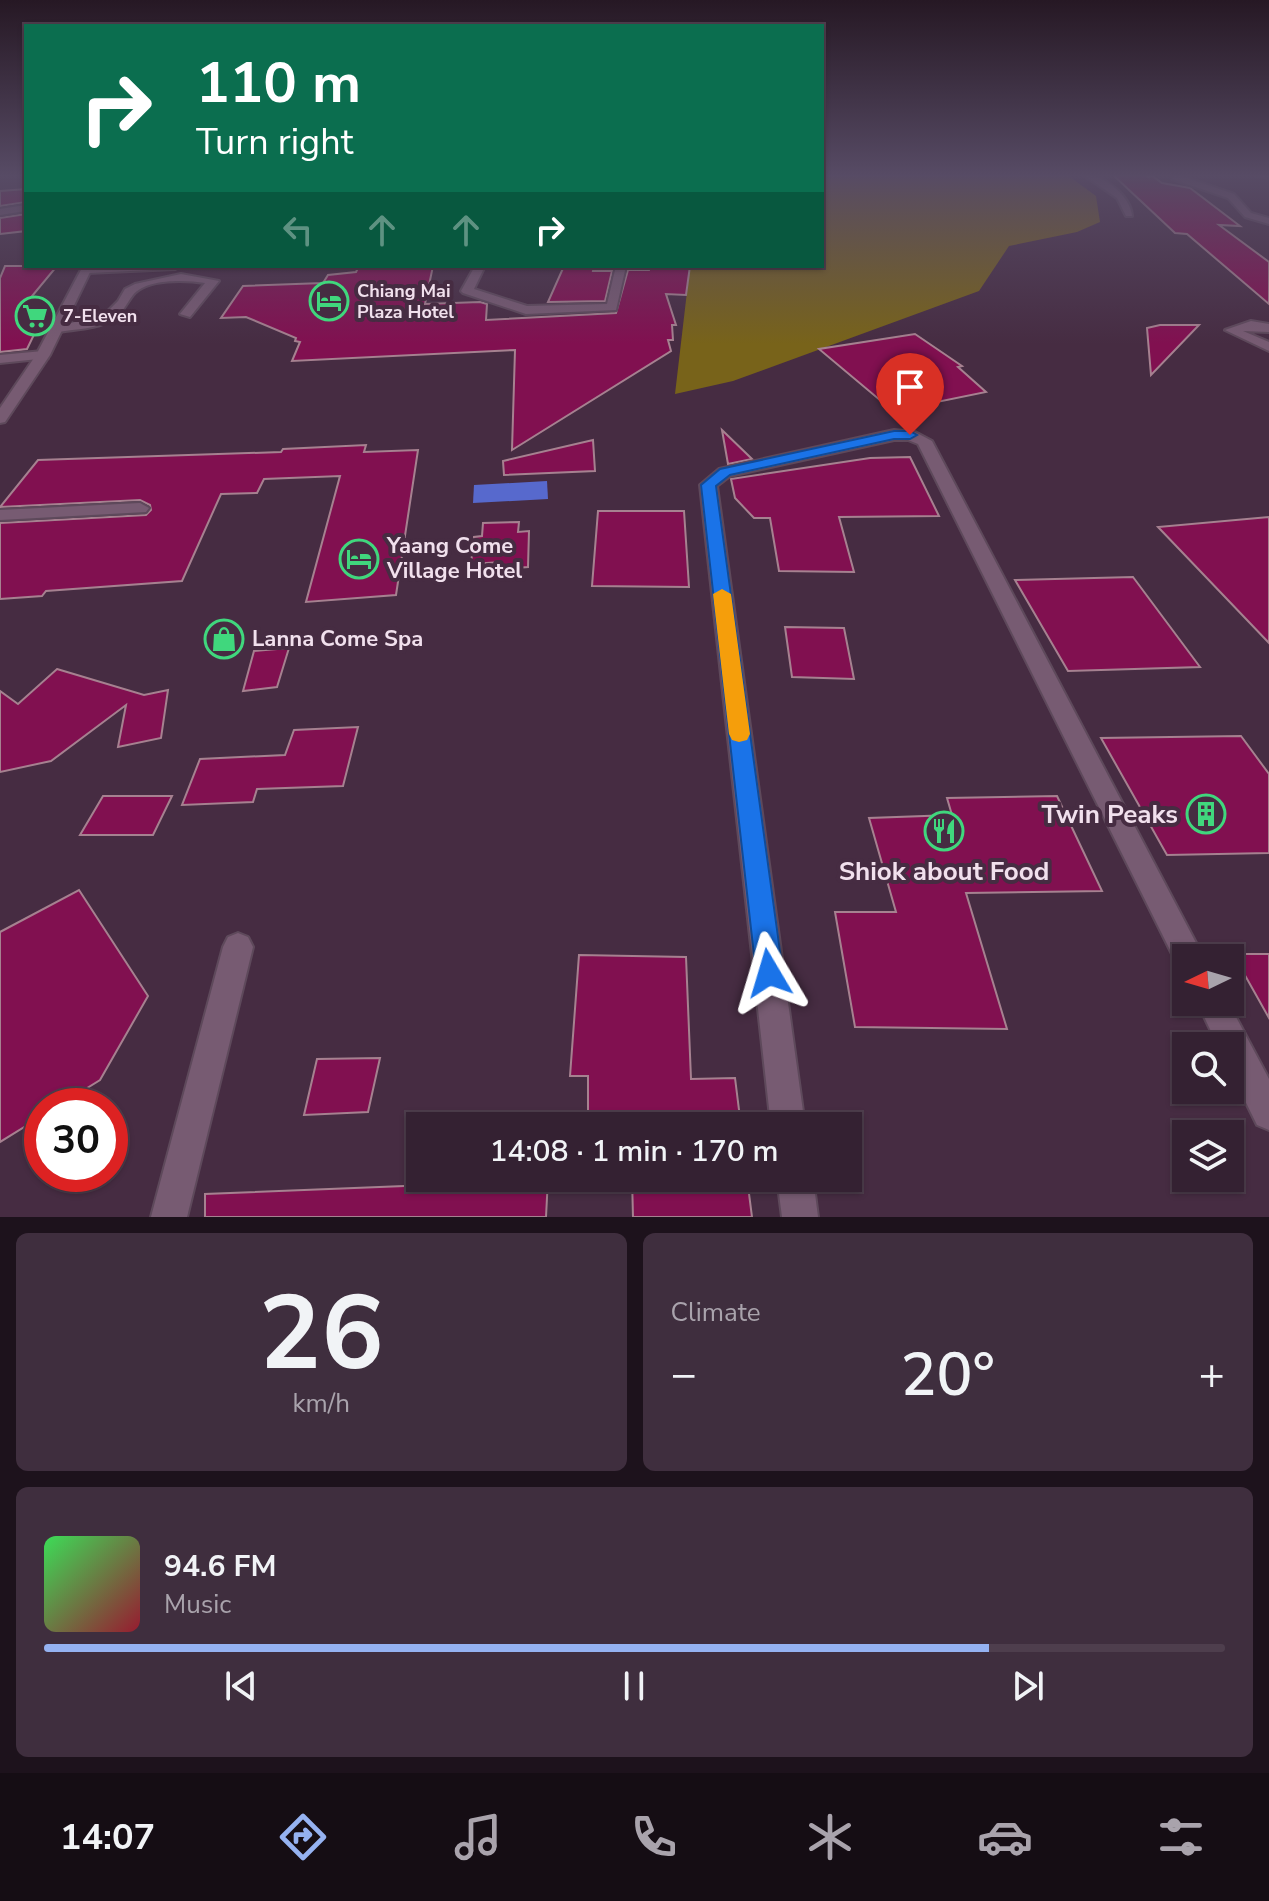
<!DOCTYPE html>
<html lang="en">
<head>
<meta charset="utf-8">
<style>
  :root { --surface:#342132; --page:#3f2e3e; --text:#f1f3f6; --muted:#a9a3ac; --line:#4e3e4d; --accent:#95b2f1 }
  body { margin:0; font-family:"Nunito Sans",sans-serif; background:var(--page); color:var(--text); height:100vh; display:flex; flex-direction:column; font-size:30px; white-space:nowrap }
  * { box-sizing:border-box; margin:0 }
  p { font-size:26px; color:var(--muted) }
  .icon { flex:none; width:44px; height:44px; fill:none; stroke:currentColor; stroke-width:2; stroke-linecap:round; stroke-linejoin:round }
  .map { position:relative; height:1217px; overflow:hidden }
  .details { display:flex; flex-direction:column; gap:16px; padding:16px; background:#1d121c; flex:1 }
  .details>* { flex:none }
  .banner { position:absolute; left:24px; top:24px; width:800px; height:244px; border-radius:0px; box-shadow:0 2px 6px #0004,0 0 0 2px var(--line); background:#0b6e4f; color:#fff; overflow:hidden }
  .needle { width:52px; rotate:265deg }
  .buttons { position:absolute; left:1172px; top:944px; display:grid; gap:16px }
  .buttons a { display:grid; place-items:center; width:72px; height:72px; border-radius:0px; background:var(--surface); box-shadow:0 2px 6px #0004,0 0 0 2px var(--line); font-size:40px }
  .speed { position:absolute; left:24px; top:1088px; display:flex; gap:16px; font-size:40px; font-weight:700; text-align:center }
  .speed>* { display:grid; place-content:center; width:104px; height:104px; border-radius:50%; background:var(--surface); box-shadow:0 2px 6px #0004,0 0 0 2px var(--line); line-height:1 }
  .speed .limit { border:12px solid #d22; background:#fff; color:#111 }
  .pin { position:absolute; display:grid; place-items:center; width:68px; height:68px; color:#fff; margin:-82px -34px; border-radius:50% 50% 50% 0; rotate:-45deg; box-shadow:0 0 8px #0007 }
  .pin .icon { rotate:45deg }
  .me { position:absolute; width:88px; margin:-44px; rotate:353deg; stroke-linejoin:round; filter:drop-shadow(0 0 6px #0008) }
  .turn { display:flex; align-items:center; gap:28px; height:168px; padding:0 40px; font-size:36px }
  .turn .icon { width:104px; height:104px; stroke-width:2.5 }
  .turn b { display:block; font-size:56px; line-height:68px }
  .lanes { display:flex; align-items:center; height:76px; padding:0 40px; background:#0003; justify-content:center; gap:40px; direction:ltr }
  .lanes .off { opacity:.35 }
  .big { font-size:60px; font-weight:600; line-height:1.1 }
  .details .card { flex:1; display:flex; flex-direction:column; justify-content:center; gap:12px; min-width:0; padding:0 28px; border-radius:12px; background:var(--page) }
  .details .dial { align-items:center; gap:0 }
  .dial b { font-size:104px; line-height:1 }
  .song { display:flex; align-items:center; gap:24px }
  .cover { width:96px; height:96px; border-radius:12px; background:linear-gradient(135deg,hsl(130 70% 55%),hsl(350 70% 35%)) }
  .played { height:8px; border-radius:4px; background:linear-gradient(90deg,var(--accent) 80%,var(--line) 80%) }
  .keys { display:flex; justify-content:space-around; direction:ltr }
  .heat { display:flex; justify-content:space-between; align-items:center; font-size:44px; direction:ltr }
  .details .tiles { flex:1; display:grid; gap:16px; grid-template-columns:1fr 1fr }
  .card:last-child { grid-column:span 2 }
  .trip { position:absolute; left:406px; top:1112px; width:456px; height:80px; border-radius:0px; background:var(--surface); box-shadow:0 2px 6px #0004,0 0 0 2px var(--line); font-weight:600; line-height:80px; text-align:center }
  .tab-bar { display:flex; height:128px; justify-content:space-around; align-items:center; background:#150d14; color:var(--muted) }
  .tab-bar .icon { width:56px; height:56px }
  .tab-bar .selected { color:var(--accent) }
  .tab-bar b { font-size:36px; color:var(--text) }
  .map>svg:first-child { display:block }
  .forest { fill:#78631a }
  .water { fill:#5769cd }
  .building { fill:#811050; stroke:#a68190; stroke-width:2 }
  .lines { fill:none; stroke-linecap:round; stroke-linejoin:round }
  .service-casing { stroke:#5e495b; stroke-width:4 }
  .minor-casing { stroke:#5e495b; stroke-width:4 }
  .tertiary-casing { stroke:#5e495b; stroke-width:4 }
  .service { fill:#775b72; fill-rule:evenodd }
  .minor { fill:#775b72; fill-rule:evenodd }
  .tertiary { fill:#775b72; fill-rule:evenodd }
  .route { fill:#1a73e8; stroke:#114b97; stroke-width:2 }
  .slow { fill:#f59e0b }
  .labels { text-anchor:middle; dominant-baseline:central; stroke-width:8; stroke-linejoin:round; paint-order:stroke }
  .far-poi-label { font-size:18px; font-weight:bold; fill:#f1e0ed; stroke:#462c42; text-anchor:start }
  .poi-label { font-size:22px; font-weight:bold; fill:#f1e0ed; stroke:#462c42; text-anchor:start }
  .near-poi-label { font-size:26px; font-weight:bold; fill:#f1e0ed; stroke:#462c42; text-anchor:end }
</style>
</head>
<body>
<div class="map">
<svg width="1269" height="1217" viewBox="0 0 1269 1217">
  <rect width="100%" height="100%" fill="#462c42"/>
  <polygon class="forest" points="822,174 1066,174 1096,196 1100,222 1077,232 1009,246 979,291 733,381 675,394 690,266 822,266"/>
  <polygon class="water" points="547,481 548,499 473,503 474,485"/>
  <g class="building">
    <polygon points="1112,174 1141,174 1149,177 1151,175 1162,183 1190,188 1240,226 1219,225 1269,262 1269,304 1187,234 1175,233"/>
    <polygon points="26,189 26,202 0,206 0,191"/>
    <polygon points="26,214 26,231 0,234 0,218"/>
    <polygon points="5,266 57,266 18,313 46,310 27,349 0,352 0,278"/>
    <polygon points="359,266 433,266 425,304 480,302 487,304 486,320 616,313 628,270 649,270 650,266 690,266 686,295 666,294 676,325 672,325 673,340 668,340 671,351 512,450 515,350 292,361 300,342 295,341 296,338 246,317 221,318 243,286 323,283 328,275 356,272"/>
    <polygon points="564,266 594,266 593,271 612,271 605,301 548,302"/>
    <polygon points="1160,325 1199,325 1151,375 1147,328"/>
    <polygon points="915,334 962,366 958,367 986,392 893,411 819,349"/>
    <polygon points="722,430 752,459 728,464"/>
    <polygon points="593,440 595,471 504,475 503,461"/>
    <polygon points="366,445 364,452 418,450 396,595 306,602 340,476 264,479 257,493 221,494 182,581 46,591 42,596 0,599 0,523 146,515 151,510 150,505 140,500 0,507 38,460 281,452 283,449"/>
    <polygon points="910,457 939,516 839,517 854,572 779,571 770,518 754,518 735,498 731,479 870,458"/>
    <polygon points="598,511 684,511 689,587 592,586"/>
    <polygon points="1269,517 1269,643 1158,527"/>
    <polygon points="519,522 518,532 529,531 528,567 501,569 501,562 471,564 474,537 482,536 483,523"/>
    <polygon points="1133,577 1200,667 1068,671 1015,580"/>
    <polygon points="785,627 844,628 854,679 792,677"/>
    <polygon points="289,648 277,687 243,691 254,651"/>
    <polygon points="57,669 144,695 168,690 161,738 118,747 126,705 51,761 0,772 0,691 18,704"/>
    <polygon points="358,727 343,786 257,789 253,802 182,805 200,759 285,755 294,730"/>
    <polygon points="1241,736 1269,774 1269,853 1167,855 1101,738"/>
    <polygon points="103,796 172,796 153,835 80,835"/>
    <polygon points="1057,796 1102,891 966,893 1007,1029 855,1027 835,912 896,912 869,818 952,815 947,798"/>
    <polygon points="79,890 148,996 100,1080 58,1106 42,1106 42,1116 0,1142 0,932"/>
    <polygon points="1233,954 1269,954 1269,1018"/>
    <polygon points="579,955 686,957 691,1079 735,1078 741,1126 631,1126 631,1123 588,1125 588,1076 570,1076"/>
    <polygon points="380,1058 368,1112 304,1115 317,1059"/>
    <polygon points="430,1178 548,1178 546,1217 205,1217 205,1194 429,1185"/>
    <polygon points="632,1178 747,1178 752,1217 633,1217"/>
  </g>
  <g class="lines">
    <defs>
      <g id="service">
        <path d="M1082,174C1103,174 1131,196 1132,216H1126L1117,198Z"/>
        <polygon points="1175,174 1234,194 1251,213 1269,218 1269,224 1245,217 1228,198 1172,179"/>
        <polygon points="1250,174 1269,174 1269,178"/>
        <path d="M181,274L219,281L190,317L180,314L205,283C186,280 147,278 133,295C126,304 123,313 113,319C98,329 76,329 58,332L52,328L105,314L118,301L125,289L135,284Z"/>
        <polygon points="140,503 149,508 146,512 0,520 0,510"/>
        <polygon points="238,933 248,937 253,947 187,1217 151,1217 223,947 228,937"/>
      </g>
      <g id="minor">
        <polygon points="103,266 180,266 175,269 87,273 82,270"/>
        <polygon points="475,266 485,266 474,289 527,306 607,304 616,266 626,266 616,310 526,314 463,293 461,291"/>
        <polygon points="1251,321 1269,324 1269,332 1243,331 1269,342 1269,351 1225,330"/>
        <polygon points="43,351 48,352 48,358 0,363 0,355"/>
        <polygon points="894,430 915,432 932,441 1204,958 1186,958 1186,971 1179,968 918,444 908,440 894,440 730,476 717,486 805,1126 771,1126 700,485 719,469"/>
        <polygon points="1197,1002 1228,1002 1269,1079 1269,1130 1257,1125 1230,1070 1230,1046 1218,1046"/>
        <polygon points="777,1178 813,1178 818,1217 782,1217"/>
      </g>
      <g id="tertiary">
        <polygon points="26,205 26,211 0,215 0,209"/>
        <polygon points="83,266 93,266 50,355 5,422 0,423 0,408 36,355"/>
      </g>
    </defs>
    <use href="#service" class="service-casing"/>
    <use href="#minor" class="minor-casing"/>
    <use href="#tertiary" class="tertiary-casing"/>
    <use href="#service" class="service"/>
    <use href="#minor" class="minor"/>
    <use href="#tertiary" class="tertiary"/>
  </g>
  <linearGradient id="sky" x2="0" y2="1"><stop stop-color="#261824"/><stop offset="0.51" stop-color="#574b65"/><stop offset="1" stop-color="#574b65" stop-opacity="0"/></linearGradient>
  <rect width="1269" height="344" fill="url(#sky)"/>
  <polygon class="route" points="894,431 910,431 917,435 910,439 894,439 730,475 716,486 783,973 779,983 769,987 760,983 756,973 701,485 720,469"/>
  <polygon class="slow" points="722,589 731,594 750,734 747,740 739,742 732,740 729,734 713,594"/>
  <defs>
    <symbol id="hotel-ring" viewBox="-11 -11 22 22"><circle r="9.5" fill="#462c42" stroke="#40d77d" stroke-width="1.5"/><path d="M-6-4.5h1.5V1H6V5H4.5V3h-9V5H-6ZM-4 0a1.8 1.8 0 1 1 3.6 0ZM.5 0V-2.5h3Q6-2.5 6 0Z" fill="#40d77d"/></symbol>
    <symbol id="supermarket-ring" viewBox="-11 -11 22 22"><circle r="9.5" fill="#462c42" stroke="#40d77d" stroke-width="1.5"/><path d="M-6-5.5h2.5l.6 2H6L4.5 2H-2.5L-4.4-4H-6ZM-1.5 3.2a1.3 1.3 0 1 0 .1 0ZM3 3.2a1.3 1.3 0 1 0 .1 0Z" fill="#40d77d"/></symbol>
    <symbol id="shop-ring" viewBox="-11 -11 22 22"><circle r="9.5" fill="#462c42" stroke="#40d77d" stroke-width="1.5"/><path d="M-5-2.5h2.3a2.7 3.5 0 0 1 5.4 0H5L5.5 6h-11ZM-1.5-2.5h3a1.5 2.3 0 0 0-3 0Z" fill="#40d77d"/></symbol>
    <symbol id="building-ring" viewBox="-11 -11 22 22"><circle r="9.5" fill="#462c42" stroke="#40d77d" stroke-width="1.5"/><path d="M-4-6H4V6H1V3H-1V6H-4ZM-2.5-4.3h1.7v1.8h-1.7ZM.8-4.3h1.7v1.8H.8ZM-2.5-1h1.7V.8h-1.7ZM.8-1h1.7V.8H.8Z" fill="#40d77d"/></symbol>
    <symbol id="restaurant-ring" viewBox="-11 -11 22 22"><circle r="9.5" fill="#462c42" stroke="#40d77d" stroke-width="1.5"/><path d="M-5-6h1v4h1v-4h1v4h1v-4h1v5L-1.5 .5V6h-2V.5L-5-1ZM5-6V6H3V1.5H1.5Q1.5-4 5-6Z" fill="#40d77d"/></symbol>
  </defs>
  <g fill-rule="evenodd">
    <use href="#hotel-ring" x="307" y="279" width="44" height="44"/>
    <use href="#supermarket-ring" x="13" y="294" width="44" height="44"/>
    <use href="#hotel-ring" x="337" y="537" width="44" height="44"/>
    <use href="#shop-ring" x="202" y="617" width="44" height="44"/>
    <use href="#building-ring" x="1184" y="792" width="44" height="44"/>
    <use href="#restaurant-ring" x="922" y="809" width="44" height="44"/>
  </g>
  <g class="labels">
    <g class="far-poi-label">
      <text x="357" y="291">Chiang Mai<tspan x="357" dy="21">Plaza Hotel</tspan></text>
      <text x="63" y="316">7-Eleven</text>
    </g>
    <g class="poi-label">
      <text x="387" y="546">Yaang Come<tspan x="387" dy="25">Village Hotel</tspan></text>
      <text x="252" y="639">Lanna Come Spa</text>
    </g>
    <g class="near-poi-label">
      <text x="1178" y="814">Twin Peaks</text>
      <text x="944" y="871" text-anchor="middle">Shiok about Food</text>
    </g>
  </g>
</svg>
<div class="buttons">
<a><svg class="needle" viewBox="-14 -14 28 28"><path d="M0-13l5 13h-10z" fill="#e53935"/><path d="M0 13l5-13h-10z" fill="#a9a3ac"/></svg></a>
<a><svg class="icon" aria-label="search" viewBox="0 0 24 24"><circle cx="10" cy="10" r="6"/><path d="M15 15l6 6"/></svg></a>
<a><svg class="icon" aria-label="layers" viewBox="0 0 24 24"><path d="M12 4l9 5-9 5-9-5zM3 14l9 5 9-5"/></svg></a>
</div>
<div class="speed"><div class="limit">30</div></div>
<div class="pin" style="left:910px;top:435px;background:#d93025"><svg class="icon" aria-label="arrive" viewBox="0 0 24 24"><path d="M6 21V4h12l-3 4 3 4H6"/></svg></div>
<svg class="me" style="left:769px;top:973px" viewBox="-20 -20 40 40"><path d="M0-17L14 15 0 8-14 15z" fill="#1a73e8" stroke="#fff" stroke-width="4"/></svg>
<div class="trip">14:08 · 1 min · 170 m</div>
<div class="banner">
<div class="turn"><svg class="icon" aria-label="right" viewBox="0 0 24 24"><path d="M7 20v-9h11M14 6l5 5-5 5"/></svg><div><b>110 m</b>Turn right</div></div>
<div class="lanes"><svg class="icon off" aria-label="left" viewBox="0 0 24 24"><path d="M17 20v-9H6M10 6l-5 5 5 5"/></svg><svg class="icon off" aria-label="ahead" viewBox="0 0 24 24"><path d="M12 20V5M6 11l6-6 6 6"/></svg><svg class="icon off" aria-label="ahead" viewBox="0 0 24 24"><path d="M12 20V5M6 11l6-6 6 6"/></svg><svg class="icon" aria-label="right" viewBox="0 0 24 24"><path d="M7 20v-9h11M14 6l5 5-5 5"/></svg></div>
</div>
</div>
<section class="details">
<div class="tiles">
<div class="card dial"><b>26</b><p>km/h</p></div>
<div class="card"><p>Climate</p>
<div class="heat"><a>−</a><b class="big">20°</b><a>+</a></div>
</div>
<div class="card">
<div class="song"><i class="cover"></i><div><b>94.6 FM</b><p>Music</p></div></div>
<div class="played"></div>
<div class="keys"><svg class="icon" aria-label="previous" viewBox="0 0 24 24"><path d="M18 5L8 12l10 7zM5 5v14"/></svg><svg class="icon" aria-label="pause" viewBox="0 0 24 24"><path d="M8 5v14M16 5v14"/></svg><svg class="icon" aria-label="next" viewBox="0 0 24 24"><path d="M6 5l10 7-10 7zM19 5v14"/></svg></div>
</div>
</div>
</section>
<nav class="tab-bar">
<b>14:07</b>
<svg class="icon selected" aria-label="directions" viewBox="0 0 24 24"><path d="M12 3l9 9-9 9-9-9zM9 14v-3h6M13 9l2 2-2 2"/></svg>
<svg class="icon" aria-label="music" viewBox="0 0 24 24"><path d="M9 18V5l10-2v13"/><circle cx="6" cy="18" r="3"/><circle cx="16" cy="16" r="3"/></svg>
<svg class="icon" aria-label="phone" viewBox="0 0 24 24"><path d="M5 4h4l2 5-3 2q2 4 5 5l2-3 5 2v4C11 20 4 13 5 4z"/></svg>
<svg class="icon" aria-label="climate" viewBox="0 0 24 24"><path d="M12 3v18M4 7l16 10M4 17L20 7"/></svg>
<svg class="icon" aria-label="car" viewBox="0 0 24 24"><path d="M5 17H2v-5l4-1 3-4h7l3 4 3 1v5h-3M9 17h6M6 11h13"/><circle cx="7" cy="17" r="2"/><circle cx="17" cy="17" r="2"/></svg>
<svg class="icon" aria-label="filters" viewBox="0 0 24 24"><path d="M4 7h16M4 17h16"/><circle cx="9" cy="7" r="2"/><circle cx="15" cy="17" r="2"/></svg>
</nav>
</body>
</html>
